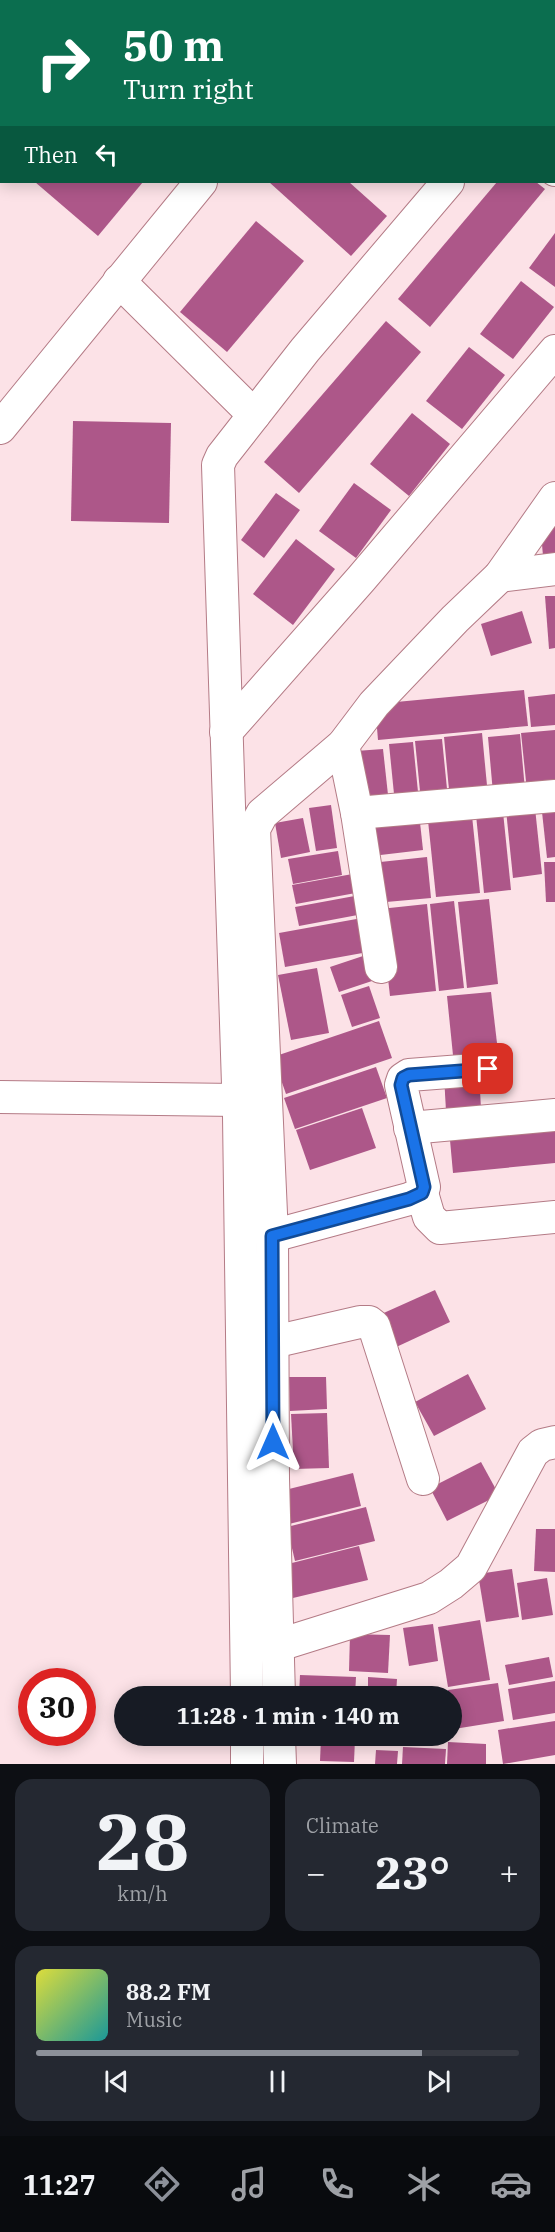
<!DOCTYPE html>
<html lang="en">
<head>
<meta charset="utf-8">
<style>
  :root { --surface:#171b24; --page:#242831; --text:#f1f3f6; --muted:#9ea1a6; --line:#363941; --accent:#8c9099 }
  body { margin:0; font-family:"IBM Plex Serif",serif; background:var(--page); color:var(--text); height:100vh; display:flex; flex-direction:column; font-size:22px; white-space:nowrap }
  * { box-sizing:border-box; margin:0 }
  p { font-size:20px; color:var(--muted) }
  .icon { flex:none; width:33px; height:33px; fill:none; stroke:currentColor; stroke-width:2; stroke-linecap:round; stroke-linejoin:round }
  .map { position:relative; height:1764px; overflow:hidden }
  .side { display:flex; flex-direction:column; gap:15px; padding:15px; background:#0d0f14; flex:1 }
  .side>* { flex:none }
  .guide { position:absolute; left:0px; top:0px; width:555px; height:183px; box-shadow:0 3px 15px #0003; background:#0b6e4f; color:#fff; overflow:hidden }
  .speed { position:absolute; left:18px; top:1668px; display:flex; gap:12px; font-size:30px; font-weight:700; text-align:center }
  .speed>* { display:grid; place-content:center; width:78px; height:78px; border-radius:50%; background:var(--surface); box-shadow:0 3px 15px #0003; line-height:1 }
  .speed .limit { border:9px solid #d22; background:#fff; color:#111 }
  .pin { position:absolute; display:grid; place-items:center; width:51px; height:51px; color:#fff; margin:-26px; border-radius:12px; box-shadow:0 3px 9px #0006 }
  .me { position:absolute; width:66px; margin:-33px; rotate:0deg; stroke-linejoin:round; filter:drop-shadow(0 0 4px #0008) }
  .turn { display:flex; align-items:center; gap:21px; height:126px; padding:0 24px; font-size:27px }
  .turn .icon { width:78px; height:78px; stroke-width:2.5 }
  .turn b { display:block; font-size:42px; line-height:51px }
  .then { display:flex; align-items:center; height:57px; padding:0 24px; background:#0003; gap:12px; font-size:22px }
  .big { font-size:45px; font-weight:700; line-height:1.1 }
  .side .widget { flex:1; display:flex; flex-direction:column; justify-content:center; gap:9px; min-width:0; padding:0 21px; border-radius:18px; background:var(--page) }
  .side .dial { align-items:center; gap:0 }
  .dial b { font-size:78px; line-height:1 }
  .song { display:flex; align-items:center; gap:18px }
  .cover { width:72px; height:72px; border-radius:9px; background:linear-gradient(135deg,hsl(60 70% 55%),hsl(180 70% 35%)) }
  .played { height:6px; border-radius:3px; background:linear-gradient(90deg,var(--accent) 80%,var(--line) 80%) }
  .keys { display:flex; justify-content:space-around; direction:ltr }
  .heat { display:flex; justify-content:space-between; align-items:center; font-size:33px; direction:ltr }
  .side .tiles { flex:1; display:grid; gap:15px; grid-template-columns:1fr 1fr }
  .widget:last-child { grid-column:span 2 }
  .trip { position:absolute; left:114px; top:1686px; width:348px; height:60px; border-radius:30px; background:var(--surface); box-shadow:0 3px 15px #0003; font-weight:700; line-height:60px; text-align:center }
  .dock { display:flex; height:96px; justify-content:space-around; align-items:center; background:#090b0e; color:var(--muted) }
  .dock .icon { width:42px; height:42px }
  .dock .active { color:var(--accent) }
  .dock b { font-size:27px; color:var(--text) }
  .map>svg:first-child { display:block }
  .building { fill:#ad5789 }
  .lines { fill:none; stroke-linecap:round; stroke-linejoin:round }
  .street-casing { stroke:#b47b86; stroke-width:34 }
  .street { stroke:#fff; stroke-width:32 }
  .route-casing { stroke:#114b97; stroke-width:15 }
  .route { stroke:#1a73e8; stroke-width:10 }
</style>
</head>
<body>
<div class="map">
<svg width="555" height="1764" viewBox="0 0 555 1764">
  <rect width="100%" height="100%" fill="#fce2e7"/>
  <g class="building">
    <polygon points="35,182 143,182 98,236"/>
    <polygon points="269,182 349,182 387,216 351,256"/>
    <polygon points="497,182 536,182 545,189 430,327 398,299"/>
    <polygon points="256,221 304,261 227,352 180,312"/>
    <polygon points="555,233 555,287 529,268"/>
    <polygon points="521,281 554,307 513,359 480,334"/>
    <polygon points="386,321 421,352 299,493 264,462"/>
    <polygon points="469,347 505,375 462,429 426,401"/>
    <polygon points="412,413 450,444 409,496 370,464"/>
    <polygon points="73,421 171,423 169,523 71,521"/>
    <polygon points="354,483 391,510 356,558 319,531"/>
    <polygon points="276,493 300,510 264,558 241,540"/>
    <polygon points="555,521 555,566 544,567 540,522"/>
    <polygon points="296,539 335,569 293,625 253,594"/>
    <polygon points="545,596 555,596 555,648 549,649"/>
    <polygon points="522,611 532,643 491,656 481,624"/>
    <polygon points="524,690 528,726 378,740 375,704"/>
    <polygon points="555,694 555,725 531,727 528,697"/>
    <polygon points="555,730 555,788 527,791 521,733"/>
    <polygon points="482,733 488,796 450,800 444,737"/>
    <polygon points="520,734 525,790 493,793 488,737"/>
    <polygon points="442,739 448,799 421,801 415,741"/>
    <polygon points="413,742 419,802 395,804 389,744"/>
    <polygon points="383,749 389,804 361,807 356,751"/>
    <polygon points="331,805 337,848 316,851 309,808"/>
    <polygon points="471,806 480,893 436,897 427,811"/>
    <polygon points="535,808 542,874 513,878 506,810"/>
    <polygon points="555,811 555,857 547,858 542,812"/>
    <polygon points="503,812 511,890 484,893 476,815"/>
    <polygon points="419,813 423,850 372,856 368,819"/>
    <polygon points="303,818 310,852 281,858 275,823"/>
    <polygon points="338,851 342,875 293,884 288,859"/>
    <polygon points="427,857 431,898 375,903 371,863"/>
    <polygon points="544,862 555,862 555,902 546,902"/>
    <polygon points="358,873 361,892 296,904 292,885"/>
    <polygon points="360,895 363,914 299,926 295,907"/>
    <polygon points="489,899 498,984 467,988 458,902"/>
    <polygon points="454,901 464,988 439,991 430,904"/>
    <polygon points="427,904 436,991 390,996 380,909"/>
    <polygon points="362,918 368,952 285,967 279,933"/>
    <polygon points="369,954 378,979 339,992 330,967"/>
    <polygon points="317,968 329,1033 291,1040 278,975"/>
    <polygon points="369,986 380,1018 352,1027 341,995"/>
    <polygon points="491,992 499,1060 454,1065 447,996"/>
    <polygon points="379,1021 392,1058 286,1094 273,1057"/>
    <polygon points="376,1067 387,1098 295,1129 284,1098"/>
    <polygon points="479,1074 481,1108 446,1111 444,1076"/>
    <polygon points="362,1108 376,1148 310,1170 296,1130"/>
    <polygon points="555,1119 555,1163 453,1173 449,1129"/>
    <polygon points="435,1290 450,1322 392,1349 377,1316"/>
    <polygon points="468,1374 486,1409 434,1436 415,1402"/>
    <polygon points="289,1377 326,1377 327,1409 290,1411"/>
    <polygon points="327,1413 329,1468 294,1469 291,1414"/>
    <polygon points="481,1462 499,1495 447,1521 430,1488"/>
    <polygon points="353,1473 361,1506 285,1525 277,1492"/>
    <polygon points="366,1507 375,1541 295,1561 287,1527"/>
    <polygon points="536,1529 555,1529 555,1572 534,1571"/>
    <polygon points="359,1546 368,1580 293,1598 284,1565"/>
    <polygon points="512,1569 519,1617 486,1622 478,1574"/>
    <polygon points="547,1578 553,1615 522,1620 517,1583"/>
    <polygon points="480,1620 490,1680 448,1687 438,1627"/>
    <polygon points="433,1624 438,1661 409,1666 403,1628"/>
    <polygon points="350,1634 390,1635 388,1673 349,1671"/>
    <polygon points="549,1657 553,1677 509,1685 505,1665"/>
    <polygon points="300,1675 356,1677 355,1696 299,1696"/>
    <polygon points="368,1677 397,1679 396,1696 368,1696"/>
    <polygon points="555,1681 555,1713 513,1720 508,1689"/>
    <polygon points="498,1683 504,1721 454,1729 452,1696 449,1696 448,1690"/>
    <polygon points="411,1688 445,1690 445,1696 411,1696"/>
    <polygon points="555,1721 555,1755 503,1764 498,1730"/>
    <polygon points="367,1736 397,1736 397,1745 367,1744"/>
    <polygon points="410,1736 443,1736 443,1741 410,1739"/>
    <polygon points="321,1738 355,1739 354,1762 320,1761"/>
    <polygon points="448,1742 486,1744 486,1764 447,1764"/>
    <polygon points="403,1747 446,1749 445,1764 402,1764"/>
    <polygon points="376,1750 398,1751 397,1764 375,1764"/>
  </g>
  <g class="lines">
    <defs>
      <g id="street">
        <polyline points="351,2 352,0"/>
        <polyline points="554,60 555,58"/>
        <polyline points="554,169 555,170"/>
        <polyline points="119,281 254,415"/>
        <polyline points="0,428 201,182"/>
        <polyline points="500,576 555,569"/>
        <polyline points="226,732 361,579 555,351"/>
        <polyline points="343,745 357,813 381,967"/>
        <polyline points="357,813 555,796"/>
        <polyline points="0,1097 237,1100"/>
        <polyline points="410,1128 555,1115"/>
        <polyline points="422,1193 429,1217 440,1228 555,1217"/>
        <polyline points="272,1236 409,1199 422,1193 424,1187 401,1085 403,1079 409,1075 488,1069"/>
        <polyline points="273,1342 360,1322 369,1322 374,1326 423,1479"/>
        <polyline points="279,1645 429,1598 451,1584 471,1567 533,1452 542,1445 555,1442"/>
        <polyline points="247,1696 239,1116 218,465 222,456 305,350 448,182"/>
        <polyline points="279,1696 273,1479 272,1236 254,829 262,814 343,745 374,704 455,619 500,576 555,498"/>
        <polyline points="247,1736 247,1764"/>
        <polyline points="279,1736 280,1764"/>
      </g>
    </defs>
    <use href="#street" class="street-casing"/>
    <use href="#street" class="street"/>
  </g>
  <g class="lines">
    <defs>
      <polyline id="route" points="273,1442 272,1236 409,1199 422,1193 424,1187 401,1085 403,1078 409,1075 488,1069"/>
    </defs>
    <use href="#route" class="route-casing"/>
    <use href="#route" class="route"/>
  </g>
</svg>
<div class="speed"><div class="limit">30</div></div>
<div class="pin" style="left:488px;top:1069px;background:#d93025"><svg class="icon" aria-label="arrive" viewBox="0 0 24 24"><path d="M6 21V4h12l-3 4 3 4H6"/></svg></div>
<svg class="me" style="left:273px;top:1442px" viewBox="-20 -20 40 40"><path d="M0-17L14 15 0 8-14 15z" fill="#1a73e8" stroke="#fff" stroke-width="4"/></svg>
<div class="trip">11:28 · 1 min · 140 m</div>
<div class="guide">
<div class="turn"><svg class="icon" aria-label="right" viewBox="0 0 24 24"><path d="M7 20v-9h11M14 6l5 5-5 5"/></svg><div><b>50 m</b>Turn right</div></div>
<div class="then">Then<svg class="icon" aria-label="left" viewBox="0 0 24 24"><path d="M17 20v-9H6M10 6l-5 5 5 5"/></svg></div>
</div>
</div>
<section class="side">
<div class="tiles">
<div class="widget dial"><b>28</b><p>km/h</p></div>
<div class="widget"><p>Climate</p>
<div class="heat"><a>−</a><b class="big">23°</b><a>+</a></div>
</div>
<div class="widget">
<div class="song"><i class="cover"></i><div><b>88.2 FM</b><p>Music</p></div></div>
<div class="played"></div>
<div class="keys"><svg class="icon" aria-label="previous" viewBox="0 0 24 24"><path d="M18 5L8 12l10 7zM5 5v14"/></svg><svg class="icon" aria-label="pause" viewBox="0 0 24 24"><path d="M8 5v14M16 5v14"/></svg><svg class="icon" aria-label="next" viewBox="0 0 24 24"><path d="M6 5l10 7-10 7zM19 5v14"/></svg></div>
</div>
</div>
</section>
<nav class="dock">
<b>11:27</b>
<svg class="icon active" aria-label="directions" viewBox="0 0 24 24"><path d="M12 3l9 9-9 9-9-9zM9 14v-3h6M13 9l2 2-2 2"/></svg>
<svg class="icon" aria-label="music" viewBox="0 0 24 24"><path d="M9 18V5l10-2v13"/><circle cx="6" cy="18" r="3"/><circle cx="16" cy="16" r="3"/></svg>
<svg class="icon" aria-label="phone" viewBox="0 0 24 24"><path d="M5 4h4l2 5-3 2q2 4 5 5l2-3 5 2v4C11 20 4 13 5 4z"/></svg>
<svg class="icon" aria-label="climate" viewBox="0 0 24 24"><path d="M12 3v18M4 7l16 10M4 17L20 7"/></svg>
<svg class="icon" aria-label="car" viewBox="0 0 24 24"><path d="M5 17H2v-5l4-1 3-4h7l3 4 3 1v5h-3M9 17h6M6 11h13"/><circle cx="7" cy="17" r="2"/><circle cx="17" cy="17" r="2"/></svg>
</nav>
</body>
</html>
